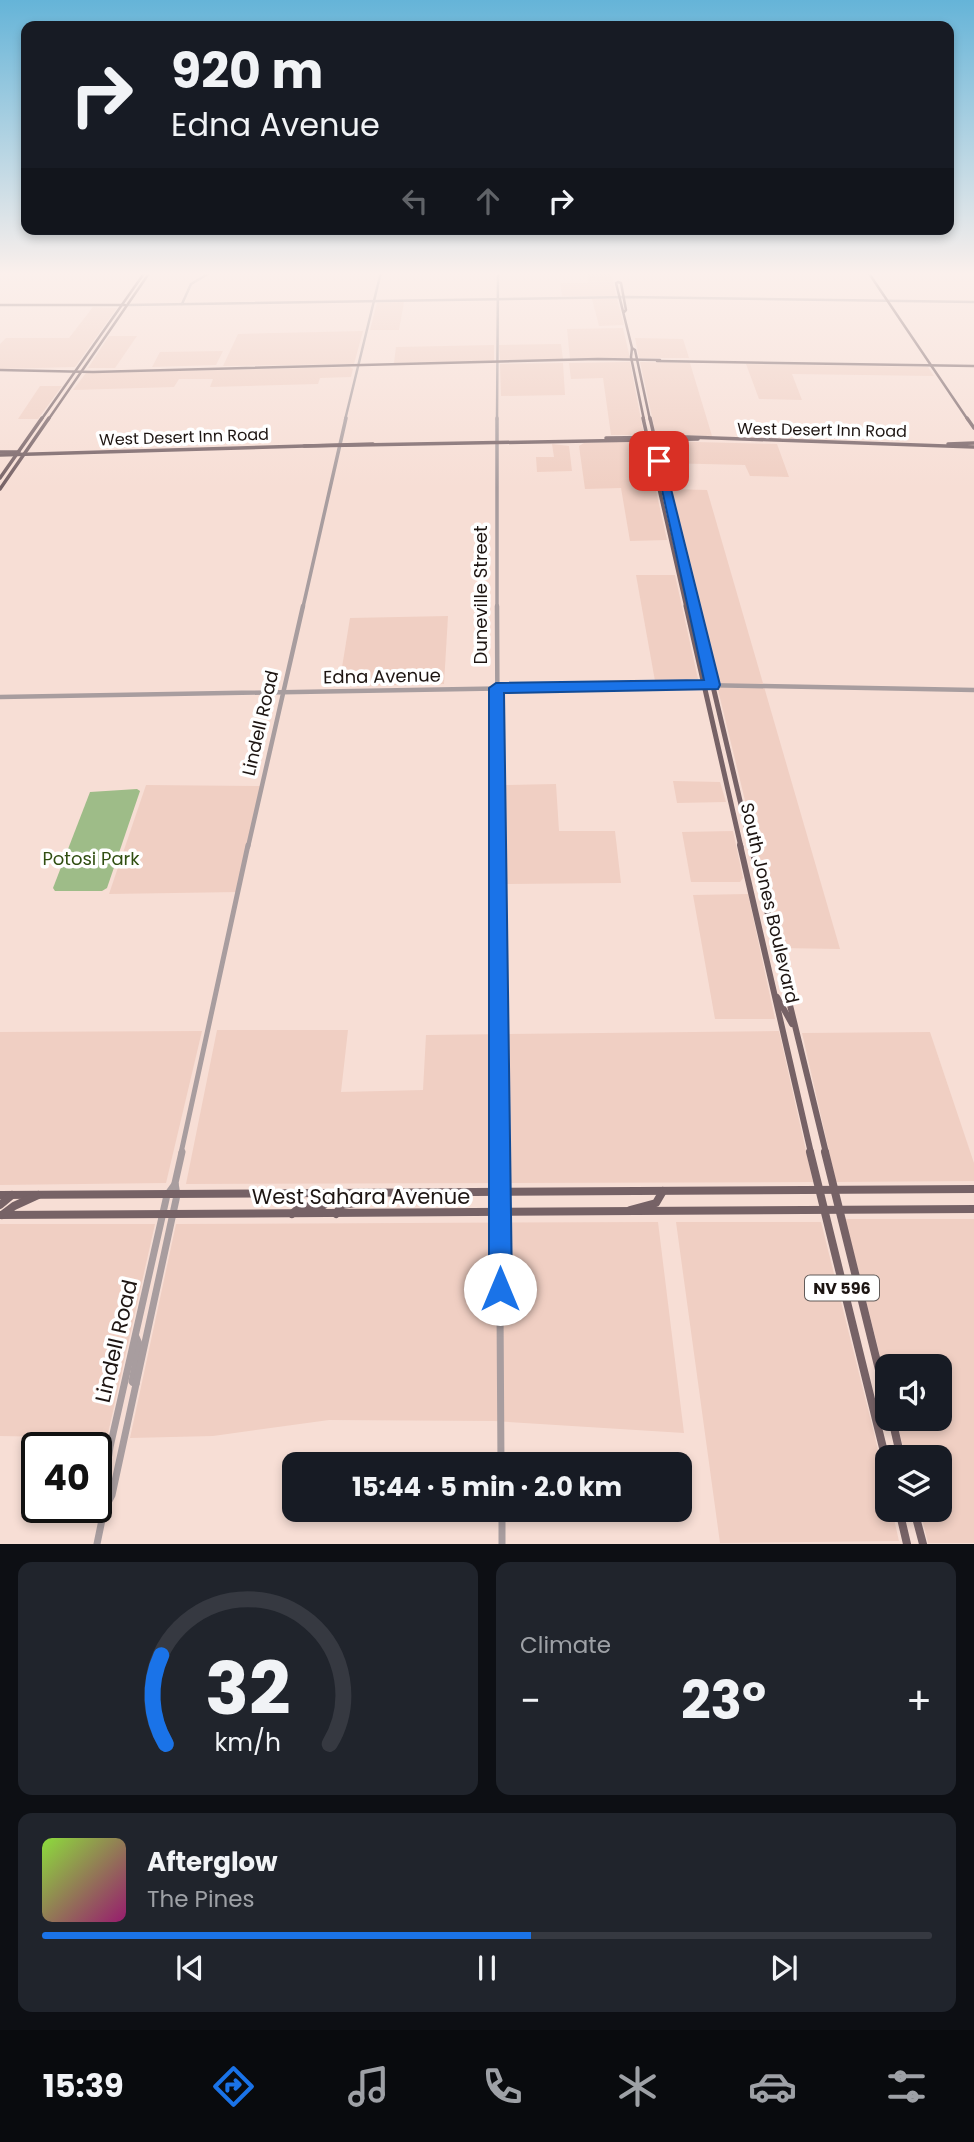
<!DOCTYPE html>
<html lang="en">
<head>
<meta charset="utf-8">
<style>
  :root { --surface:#171b24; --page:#20242c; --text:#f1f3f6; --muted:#9ea1a6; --line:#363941; --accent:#1a73e8 }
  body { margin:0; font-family:Poppins,sans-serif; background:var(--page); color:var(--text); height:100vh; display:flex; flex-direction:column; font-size:26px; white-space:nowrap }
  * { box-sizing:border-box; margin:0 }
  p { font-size:23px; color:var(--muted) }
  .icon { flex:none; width:38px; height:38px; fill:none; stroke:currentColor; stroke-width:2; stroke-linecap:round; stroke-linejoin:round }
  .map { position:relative; height:1544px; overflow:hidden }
  .sheet { display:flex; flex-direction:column; gap:18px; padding:18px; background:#0d0f14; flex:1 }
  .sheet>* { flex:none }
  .banner { position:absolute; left:21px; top:21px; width:933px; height:214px; border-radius:14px; box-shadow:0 4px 10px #0003; background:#171b24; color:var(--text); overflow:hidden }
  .fabs { position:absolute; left:875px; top:1354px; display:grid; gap:14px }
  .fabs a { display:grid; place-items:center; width:77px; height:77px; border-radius:14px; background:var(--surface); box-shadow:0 4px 10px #0003; font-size:35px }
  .speed { position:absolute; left:21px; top:1432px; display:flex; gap:14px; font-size:35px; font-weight:700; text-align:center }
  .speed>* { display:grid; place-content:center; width:91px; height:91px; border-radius:50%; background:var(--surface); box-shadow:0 4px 10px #0003; line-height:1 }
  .speed .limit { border:4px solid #111; border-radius:10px; background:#fff; color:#111 }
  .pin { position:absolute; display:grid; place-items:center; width:60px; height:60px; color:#fff; margin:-30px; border-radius:14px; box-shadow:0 4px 10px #0006 }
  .me { position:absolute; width:77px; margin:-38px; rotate:0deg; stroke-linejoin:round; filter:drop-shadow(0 0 5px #0008) }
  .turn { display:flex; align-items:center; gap:24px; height:147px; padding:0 35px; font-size:32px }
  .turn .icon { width:91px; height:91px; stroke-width:2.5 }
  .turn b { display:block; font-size:49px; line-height:60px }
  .lanes { display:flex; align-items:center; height:66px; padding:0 35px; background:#0003; justify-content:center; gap:35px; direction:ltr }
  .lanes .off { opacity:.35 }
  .big { font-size:52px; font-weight:700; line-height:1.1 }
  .sheet .widget { flex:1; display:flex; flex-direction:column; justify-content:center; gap:10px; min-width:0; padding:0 24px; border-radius:14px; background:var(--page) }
  .sheet .dial { align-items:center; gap:0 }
  .dial svg { height:182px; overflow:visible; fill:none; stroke:var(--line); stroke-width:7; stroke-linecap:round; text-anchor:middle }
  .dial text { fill:var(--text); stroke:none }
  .song { display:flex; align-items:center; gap:21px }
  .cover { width:84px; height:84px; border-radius:10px; background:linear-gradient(135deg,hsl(90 70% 55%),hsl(320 70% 35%)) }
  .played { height:7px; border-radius:4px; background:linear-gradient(90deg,var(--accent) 55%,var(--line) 55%) }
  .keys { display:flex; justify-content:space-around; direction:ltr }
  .heat { display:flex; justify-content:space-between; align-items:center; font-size:38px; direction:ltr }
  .sheet .tiles { flex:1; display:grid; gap:18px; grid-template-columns:1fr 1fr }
  .widget:last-child { grid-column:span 2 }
  .trip { position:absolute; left:282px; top:1452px; width:410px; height:70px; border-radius:14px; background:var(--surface); box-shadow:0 4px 10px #0003; font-weight:700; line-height:70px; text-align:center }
  .dock { display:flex; height:112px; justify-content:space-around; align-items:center; background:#090b0e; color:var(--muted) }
  .dock .icon { width:49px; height:49px }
  .dock .current { color:var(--accent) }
  .dock b { font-size:32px; color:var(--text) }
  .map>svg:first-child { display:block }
  .built { fill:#f0cfc3 }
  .green { fill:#9ebc88 }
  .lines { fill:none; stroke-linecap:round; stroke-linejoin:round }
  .minor-far4 { stroke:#a89d9f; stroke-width:2.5 }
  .minor-far3 { stroke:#a89d9f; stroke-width:3.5 }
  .minor-far2 { stroke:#a89d9f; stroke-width:4.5 }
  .minor-far1 { stroke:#a89d9f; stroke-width:5 }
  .minor { stroke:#a89d9f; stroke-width:7 }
  .major-far4 { stroke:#766266; stroke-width:2.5 }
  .major-far3 { stroke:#766266; stroke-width:3.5 }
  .major-far2 { stroke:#766266; stroke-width:5 }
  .major-far1 { stroke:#766266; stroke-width:6 }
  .major { stroke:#766266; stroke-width:8 }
  .route { fill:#1a73e8; stroke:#114b97; stroke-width:2 }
  .labels { text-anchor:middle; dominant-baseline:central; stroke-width:7; stroke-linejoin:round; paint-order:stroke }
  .far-street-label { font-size:16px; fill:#1d1512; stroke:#fff }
  .shield { fill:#fff; stroke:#615b59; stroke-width:2 }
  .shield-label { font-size:16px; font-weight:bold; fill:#1d1512 }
  .street-label { font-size:18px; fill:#1d1512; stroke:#fff }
  .park-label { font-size:18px; fill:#314f12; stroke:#fff }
  .near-street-label { font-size:21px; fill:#1d1512; stroke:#fff }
</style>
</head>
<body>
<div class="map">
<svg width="974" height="1544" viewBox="0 0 974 1544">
  <rect width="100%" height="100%" fill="#f7ded5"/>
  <g class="built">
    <polygon points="586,272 611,272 616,296 562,296 560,283 588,283"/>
    <polygon points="592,299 617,299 624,325 599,326"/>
    <polygon points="404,302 399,330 370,330 377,303"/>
    <polygon points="93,307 117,308 75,367 0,369 0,344 6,338 69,338"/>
    <polygon points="623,328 630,358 570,359 567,329"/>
    <polygon points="363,331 354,364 223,366 238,334"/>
    <polygon points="109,336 137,336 115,368 88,368"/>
    <polygon points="635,338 683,339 689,358 639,358"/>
    <polygon points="561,344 563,359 500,360 499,345"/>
    <polygon points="494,345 494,361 394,363 396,347"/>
    <polygon points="223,351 216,365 152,367 160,352"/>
    <polygon points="630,362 644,435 611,435 603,378 571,379 569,363"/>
    <polygon points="640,362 690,363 712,436 656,435"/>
    <polygon points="563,363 565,395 501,396 500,364"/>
    <polygon points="746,364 928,367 934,376 792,374 802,400 759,399"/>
    <polygon points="350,367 353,369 351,377 320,378 318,384 210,387 213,379 179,379 174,387 73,390 86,373"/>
    <polygon points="40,386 62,386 38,419 18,419"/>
    <polygon points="645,441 667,540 630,541 621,488 585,489 579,446 584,443"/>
    <polygon points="657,441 777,444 789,477 750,476 745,465 663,463"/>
    <polygon points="552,444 569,446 572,471 537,472 536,457 554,457"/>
    <polygon points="669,489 707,490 840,949 781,948"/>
    <polygon points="636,575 675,575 698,679 655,681"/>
    <polygon points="448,616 444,684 339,686 350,618"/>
    <polygon points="673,781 720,782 726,802 677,803"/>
    <polygon points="556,784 559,831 615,831 621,883 506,884 505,785"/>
    <polygon points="146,785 261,786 239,892 109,894"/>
    <polygon points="733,831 743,878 740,882 691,882 682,832"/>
    <polygon points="748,894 775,1019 715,1019 693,895"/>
    <polygon points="217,1030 348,1030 341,1092 423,1090 426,1035 779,1031 813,1182 186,1184"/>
    <polygon points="202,1031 166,1183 0,1185 0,1032"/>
    <polygon points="930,1032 974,1163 974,1181 836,1182 802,1033"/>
    <polygon points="845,1219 974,1219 974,1543 928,1543 920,1510 940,1510 940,1458 906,1458 896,1419 940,1419 940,1367 887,1367 887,1383"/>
    <polygon points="658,1222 684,1433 494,1421 329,1420 213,1436 130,1438 176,1224"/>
    <polygon points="676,1222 821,1222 874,1433 887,1490 887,1510 892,1510 899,1541 720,1543"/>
    <polygon points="0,1224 155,1224 107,1438 0,1436"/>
  </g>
  <polygon class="green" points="137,789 140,791 107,888 102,891 55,891 53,888 90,792"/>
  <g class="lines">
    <g class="minor-far4">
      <polyline points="182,304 191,284 211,272"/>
      <polyline points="128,305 627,297 974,302"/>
      <polyline points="345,420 381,272"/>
      <polyline points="497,420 498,272"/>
    </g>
    <g class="minor-far3">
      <polyline points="303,607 346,418"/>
      <polyline points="497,607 497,418"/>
    </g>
    <g class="minor-far2">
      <polyline points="497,606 498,847"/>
      <polyline points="0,697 701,685 974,690"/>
      <polyline points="248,847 303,606"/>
    </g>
    <g class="minor-far1">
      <polyline points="498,845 499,1153"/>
      <polyline points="181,1153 248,845"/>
    </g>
    <g class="minor">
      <polyline points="499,1152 501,1465"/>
      <polyline points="136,1337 139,1344 132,1382 136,1384"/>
      <polyline points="104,1509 103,1494 110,1447 167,1195 175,1184"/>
      <polyline points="502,1510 502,1544"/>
      <polyline points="97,1544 104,1510 112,1495 177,1195 175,1183 182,1152"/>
    </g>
    <g class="major-far4">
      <polyline points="868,272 968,420"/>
      <polyline points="618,282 616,283 632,348 635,350 650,420"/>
      <polyline points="618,282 621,283 626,310 624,312"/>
      <polyline points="0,305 125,305"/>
      <polyline points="632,348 631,357 644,420"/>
      <polyline points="657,361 974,366"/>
      <polyline points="0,370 93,372 598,359 660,360"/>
      <polyline points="41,420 145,272"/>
      <polyline points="48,420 150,272"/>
    </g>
    <g class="major-far3">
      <polyline points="643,418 686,607"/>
      <polyline points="650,418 694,607"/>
      <polyline points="967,418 974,428"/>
      <polyline points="606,438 687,437 974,447"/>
      <polyline points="948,444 974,443"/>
      <polyline points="304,446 698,439"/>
      <polyline points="0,452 19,452"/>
      <polyline points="0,455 373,444"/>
      <polyline points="0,478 42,418"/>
      <polyline points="0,489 49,418"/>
    </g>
    <g class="major-far2">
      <polyline points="686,606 741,847"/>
      <polyline points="694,606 751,847"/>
    </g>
    <g class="major-far1">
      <polyline points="740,845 811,1153"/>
      <polyline points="751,845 826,1153"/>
      <polyline points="777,997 792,1024"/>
    </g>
    <g class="major">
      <polyline points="810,1152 887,1464"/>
      <polyline points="825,1152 887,1402"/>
      <polyline points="0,1195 974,1189"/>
      <polyline points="0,1205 12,1195"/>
      <polyline points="630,1210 656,1203 663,1191"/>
      <polyline points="292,1214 300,1207 324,1205 334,1194"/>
      <polyline points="336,1214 342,1205 362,1202 370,1194"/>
      <polyline points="0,1215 974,1209"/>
      <polyline points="2,1215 14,1206 38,1195"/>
      <polyline points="892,1419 901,1458"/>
      <polyline points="899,1510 907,1544"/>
      <polyline points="914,1510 923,1544"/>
    </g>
  </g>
  <linearGradient id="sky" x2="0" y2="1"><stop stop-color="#65b4d8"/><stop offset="0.56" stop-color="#fbf0ec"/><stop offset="1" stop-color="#fbf0ec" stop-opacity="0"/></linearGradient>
  <rect width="974" height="488" fill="url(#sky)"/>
  <polygon class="route" points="655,458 664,461 720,685 718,689 504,693 512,1289 509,1298 500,1301 492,1298 489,1289 489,688 496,683 704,680"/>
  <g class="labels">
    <g class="far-street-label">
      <text transform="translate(822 430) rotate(1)">West Desert Inn Road</text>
      <text transform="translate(184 437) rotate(-2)">West Desert Inn Road</text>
    </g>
    <rect class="shield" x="805" y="1275.5" width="74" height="25" rx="5"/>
    <g class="shield-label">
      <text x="842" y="1288">NV 596</text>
    </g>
    <g class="street-label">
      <text transform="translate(480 595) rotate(-90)">Duneville Street</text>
      <text transform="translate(382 676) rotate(-1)">Edna Avenue</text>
      <text transform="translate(260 723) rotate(-77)">Lindell Road</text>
      <text transform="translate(770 903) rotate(77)">South Jones Boulevard</text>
    </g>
    <g class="park-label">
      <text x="91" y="858">Potosi Park</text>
    </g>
    <g class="near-street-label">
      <text x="361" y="1196">West Sahara Avenue</text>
      <text transform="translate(116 1341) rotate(-77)">Lindell Road</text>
    </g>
  </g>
</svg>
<div class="fabs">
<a><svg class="icon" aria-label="sound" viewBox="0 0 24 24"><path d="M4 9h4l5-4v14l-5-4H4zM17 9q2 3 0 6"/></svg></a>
<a><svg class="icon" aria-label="layers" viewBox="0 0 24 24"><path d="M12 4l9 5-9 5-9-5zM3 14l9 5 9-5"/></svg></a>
</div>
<div class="speed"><div class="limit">40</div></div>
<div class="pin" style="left:659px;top:461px;background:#d93025"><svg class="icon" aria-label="arrive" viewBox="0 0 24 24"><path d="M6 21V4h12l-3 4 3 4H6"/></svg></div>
<svg class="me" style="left:500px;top:1289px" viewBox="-20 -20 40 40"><circle r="19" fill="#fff"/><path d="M0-13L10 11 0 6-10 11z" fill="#1a73e8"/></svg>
<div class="trip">15:44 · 5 min · 2.0 km</div>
<div class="banner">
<div class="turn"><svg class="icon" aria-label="right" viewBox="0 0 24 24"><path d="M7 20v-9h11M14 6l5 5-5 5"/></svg><div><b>920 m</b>Edna Avenue</div></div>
<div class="lanes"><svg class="icon off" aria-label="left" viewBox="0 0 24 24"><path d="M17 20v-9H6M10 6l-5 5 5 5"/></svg><svg class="icon off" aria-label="ahead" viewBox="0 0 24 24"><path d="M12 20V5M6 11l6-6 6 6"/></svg><svg class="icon" aria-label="right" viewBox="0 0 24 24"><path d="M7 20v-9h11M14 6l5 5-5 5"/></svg></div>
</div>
</div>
<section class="sheet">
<div class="tiles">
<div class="widget dial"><svg viewBox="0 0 100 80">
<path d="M14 69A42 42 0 1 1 86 69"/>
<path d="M14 69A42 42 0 0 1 12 30" stroke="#1a73e8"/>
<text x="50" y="56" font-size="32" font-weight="700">32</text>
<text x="50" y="72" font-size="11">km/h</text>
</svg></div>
<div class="widget"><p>Climate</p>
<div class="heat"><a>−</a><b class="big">23°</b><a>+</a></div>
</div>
<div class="widget">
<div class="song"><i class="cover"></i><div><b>Afterglow</b><p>The Pines</p></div></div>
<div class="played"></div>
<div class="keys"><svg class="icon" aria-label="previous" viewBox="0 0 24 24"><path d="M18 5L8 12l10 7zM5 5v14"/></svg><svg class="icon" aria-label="pause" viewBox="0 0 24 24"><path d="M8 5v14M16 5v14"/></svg><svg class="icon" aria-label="next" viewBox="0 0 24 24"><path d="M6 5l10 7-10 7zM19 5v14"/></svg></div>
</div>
</div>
</section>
<nav class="dock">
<b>15:39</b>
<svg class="icon current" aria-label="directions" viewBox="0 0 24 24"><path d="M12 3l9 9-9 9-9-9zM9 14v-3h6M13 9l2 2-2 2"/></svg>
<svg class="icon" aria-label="music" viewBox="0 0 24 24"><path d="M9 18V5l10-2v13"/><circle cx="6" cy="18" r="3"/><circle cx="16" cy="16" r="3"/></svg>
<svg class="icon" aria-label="phone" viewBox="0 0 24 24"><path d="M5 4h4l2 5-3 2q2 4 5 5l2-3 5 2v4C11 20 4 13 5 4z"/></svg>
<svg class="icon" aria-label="climate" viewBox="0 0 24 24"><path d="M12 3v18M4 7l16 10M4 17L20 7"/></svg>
<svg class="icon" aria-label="car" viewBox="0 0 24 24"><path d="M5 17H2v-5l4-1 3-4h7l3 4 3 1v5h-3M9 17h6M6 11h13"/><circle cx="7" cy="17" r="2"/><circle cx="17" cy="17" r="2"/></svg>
<svg class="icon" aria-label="filters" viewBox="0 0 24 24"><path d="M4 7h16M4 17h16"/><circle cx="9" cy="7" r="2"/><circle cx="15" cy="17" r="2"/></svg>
</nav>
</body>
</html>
